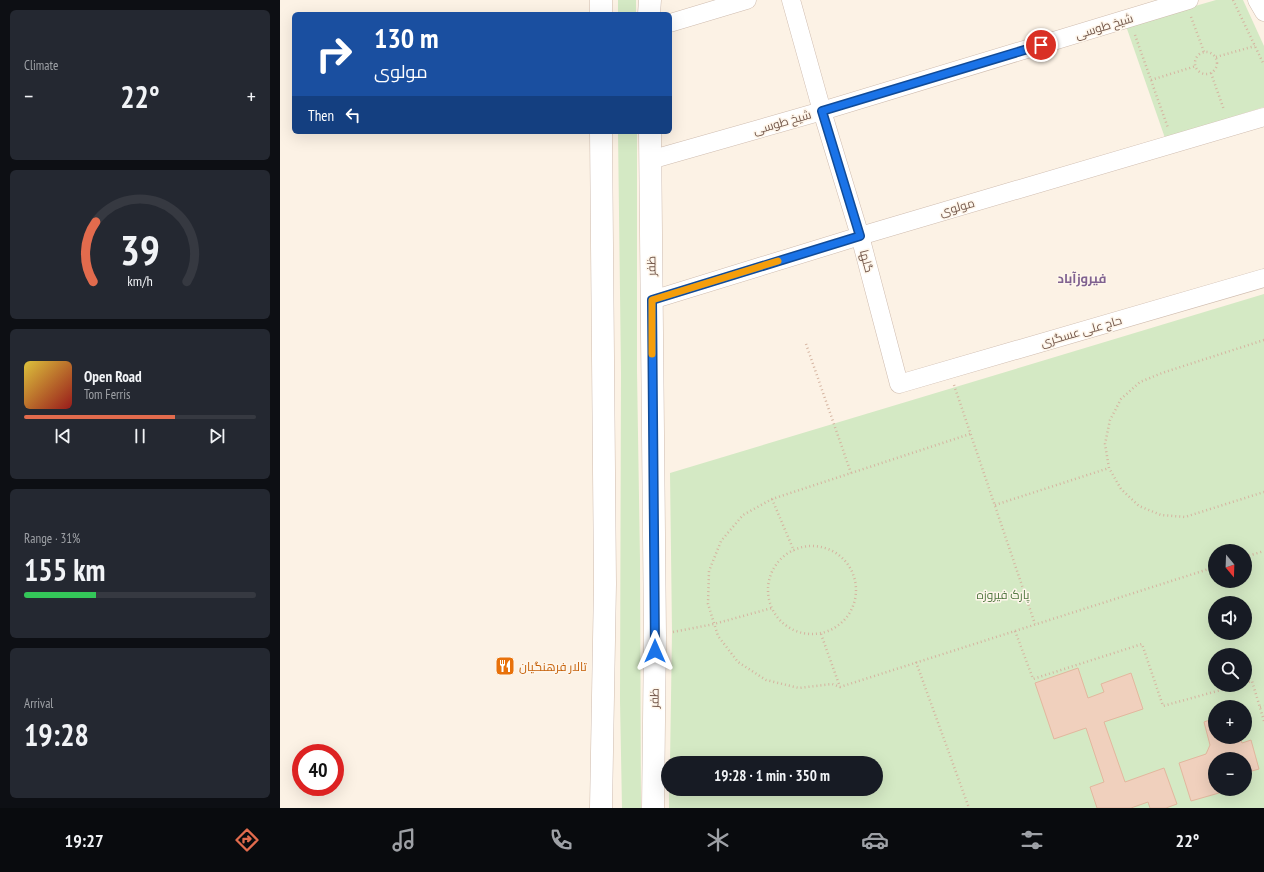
<!DOCTYPE html>
<html lang="en">
<head>
<meta charset="utf-8">
<style>
  :root { --surface:#171b24; --page:#242831; --text:#f1f3f6; --muted:#9ea1a6; --line:#363941; --accent:#e26b4d }
  body { margin:0; font-family:"PT Sans Narrow",Cairo,sans-serif; background:var(--page); color:var(--text); height:100vh; display:flex; flex-direction:column; font-size:15px; white-space:nowrap }
  * { box-sizing:border-box; margin:0 }
  p { font-size:13px; color:var(--muted) }
  .icon { flex:none; width:22px; height:22px; fill:none; stroke:currentColor; stroke-width:2; stroke-linecap:round; stroke-linejoin:round }
  .map { position:relative; flex:1; overflow:hidden }
  .drawer { display:flex; flex-direction:column; gap:10px; padding:10px; background:#0d0f14; width:280px }
  .drawer>* { flex:none }
  .banner { position:absolute; left:12px; top:12px; width:380px; height:122px; border-radius:6px; box-shadow:0 4px 16px #0002; background:#1a4fa0; color:#fff; overflow:hidden }
  .needle { width:26px; rotate:161deg }
  .controls { position:absolute; left:928px; top:544px; display:grid; gap:8px }
  .controls a { display:grid; place-items:center; width:44px; height:44px; border-radius:50%; background:var(--surface); box-shadow:0 4px 16px #0002; font-size:20px }
  .speed { position:absolute; left:12px; top:744px; display:flex; gap:8px; font-size:20px; font-weight:700; text-align:center }
  .speed>* { display:grid; place-content:center; width:52px; height:52px; border-radius:50%; background:var(--surface); box-shadow:0 4px 16px #0002; line-height:1 }
  .speed .limit { border:6px solid #d22; background:#fff; color:#111 }
  .pin { position:absolute; display:grid; place-items:center; width:34px; height:34px; color:#fff; margin:-17px; border:2px solid #fff; border-radius:50%; box-shadow:0 1px 4px #0007 }
  .me { position:absolute; width:44px; margin:-22px; rotate:0deg; stroke-linejoin:round; filter:drop-shadow(0 0 3px #0008) }
  .turn { display:flex; align-items:center; gap:14px; height:84px; padding:0 16px; font-size:18px }
  .turn .icon { width:52px; height:52px; stroke-width:2.5 }
  .turn b { display:block; font-size:28px; line-height:34px }
  .then { display:flex; align-items:center; height:38px; padding:0 16px; background:#0003; gap:8px; font-size:15px }
  .big { font-size:30px; font-weight:600; line-height:1.1 }
  .drawer .widget { flex:1; display:flex; flex-direction:column; justify-content:center; gap:6px; min-width:0; padding:0 14px; border-radius:6px; background:var(--page) }
  .drawer .dial { align-items:center; gap:0 }
  .dial svg { height:104px; overflow:visible; fill:none; stroke:var(--line); stroke-width:7; stroke-linecap:round; text-anchor:middle }
  .dial text { fill:var(--text); stroke:none }
  .song { display:flex; align-items:center; gap:12px }
  .cover { width:48px; height:48px; border-radius:6px; background:linear-gradient(135deg,hsl(50 70% 55%),hsl(0 70% 35%)) }
  .played { height:4px; border-radius:2px; background:linear-gradient(90deg,var(--accent) 65%,var(--line) 65%) }
  .keys { display:flex; justify-content:space-around; direction:ltr }
  .heat { display:flex; justify-content:space-between; align-items:center; font-size:22px; direction:ltr }
  .charge { height:6px; border-radius:3px; background:linear-gradient(90deg,#34c759 31%,var(--line) 0) }
  .trip { position:absolute; left:381px; top:756px; width:222px; height:40px; border-radius:20px; background:var(--surface); box-shadow:0 4px 16px #0002; font-weight:600; line-height:40px; text-align:center }
  .menu { display:flex; height:64px; justify-content:space-around; align-items:center; background:#090b0e; color:var(--muted) }
  .menu .icon { width:28px; height:28px }
  .menu .active { color:var(--accent) }
  .menu b { font-size:18px; color:var(--text) }
  main { display:flex; flex:1; min-height:0 }
  .map>svg:first-child { display:block }
  .green { fill:#d4e9c4; fill-rule:evenodd }
  .building { fill:#f0d0bd; stroke:#e2b79e }
  .lines { fill:none; stroke-linecap:round; stroke-linejoin:round }
  .minor-casing { stroke:#cfbcaf; stroke-width:19 }
  .tertiary-casing { stroke:#cfbcaf; stroke-width:23 }
  .path { stroke:#d5b4a0; stroke-width:2.5; stroke-dasharray:1 3; stroke-linecap:butt }
  .minor { stroke:#fff; stroke-width:18 }
  .tertiary { stroke:#fff; stroke-width:22 }
  .route-casing { stroke:#114b97; stroke-width:10 }
  .route { stroke:#1a73e8; stroke-width:7 }
  .slow { stroke:#f59e0b; stroke-width:7 }
  .labels { text-anchor:middle; dominant-baseline:central; stroke-width:3; stroke-linejoin:round; paint-order:stroke }
  .street-label { font-size:12px; fill:#74584b; stroke:#fef6eb }
  .park-label { font-size:12px; fill:#547943; stroke:#fef6eb }
  .food-label { font-size:12px; fill:#c56008; stroke:#fef6eb; text-anchor:start }
  .neighbourhood-label { font-size:13px; font-weight:bold; fill:#806290; stroke:#fef6eb }
</style>
</head>
<body>
<main>
<section class="drawer">
<div class="widget"><p>Climate</p>
<div class="heat"><a>−</a><b class="big">22°</b><a>+</a></div>
</div>
<div class="widget dial"><svg viewBox="0 0 100 80">
<path d="M14 69A42 42 0 1 1 86 69"/>
<path d="M14 69A42 42 0 0 1 16 23" stroke="#e26b4d"/>
<text x="50" y="56" font-size="32" font-weight="700">39</text>
<text x="50" y="72" font-size="11">km/h</text>
</svg></div>
<div class="widget">
<div class="song"><i class="cover"></i><div><b>Open Road</b><p>Tom Ferris</p></div></div>
<div class="played"></div>
<div class="keys"><svg class="icon" aria-label="previous" viewBox="0 0 24 24"><path d="M18 5L8 12l10 7zM5 5v14"/></svg><svg class="icon" aria-label="pause" viewBox="0 0 24 24"><path d="M8 5v14M16 5v14"/></svg><svg class="icon" aria-label="next" viewBox="0 0 24 24"><path d="M6 5l10 7-10 7zM19 5v14"/></svg></div>
</div>
<div class="widget"><p>Range · 31%</p><b class="big">155 km</b><div class="charge"></div></div>
<div class="widget"><p>Arrival</p><b class="big">19:28</b></div>
</section>
<div class="map">
<svg width="984" height="808" viewBox="0 0 984 808">
  <rect width="100%" height="100%" fill="#fcf2e5"/>
  <g class="green">
    <rect x="338" y="0" width="18" height="14"/>
    <polygon points="936,0 963,0 984,46 984,107 885,138 846,26"/>
    <polygon points="338,132 357,132 357,371 360,560 361,808 342,808 340,701 341,373"/>
    <path d="M984,294V808H389V789H596V763H390L392,632L390,473ZM935,551H965V581H935ZM935,603H965V633H935ZM935,655H965V685H935ZM935,707H965V737H935ZM935,759H965V789H935Z"/>
  </g>
  <g class="building">
    <polygon points="798,668 808,698 824,692 821,684 851,673 863,709 824,722 845,782 884,768 897,804 886,808 870,808 868,802 851,808 817,808 810,787 824,782 806,728 774,739 755,683"/>
    <polygon points="935,718 935,737 960,737 962,743 971,740 979,769 965,773 965,759 935,759 935,789 945,789 946,791 911,801 899,763 926,754 930,745 924,722"/>
  </g>
  <g class="lines">
    <defs>
      <g id="minor">
        <polyline points="511,0 542,111 580,236 619,384 984,278"/>
        <polyline points="977,0 984,12"/>
        <polyline points="390,23 467,0"/>
        <polyline points="370,160 542,111 909,0"/>
        <polyline points="372,300 580,236 984,117"/>
      </g>
      <g id="tertiary">
        <polyline points="321,0 321,14"/>
        <polyline points="369,14 370,0"/>
        <polyline points="370,132 375,635 373,808"/>
        <polyline points="321,808 325,584 321,132"/>
      </g>
    </defs>
    <use href="#minor" class="minor-casing"/>
    <use href="#tertiary" class="tertiary-casing"/>
    <g class="path">
      <polyline points="953,0 984,65"/>
      <polyline points="911,17 924,52"/>
      <polyline points="855,35 888,128"/>
      <circle cx="926" cy="63" r="11"/>
      <polyline points="936,57 975,46"/>
      <polyline points="931,73 944,110"/>
      <polyline points="871,80 916,66"/>
      <polyline points="984,340 882,373 860,382 841,399 830,420 825,444 829,468 841,489 859,506 881,515 905,517 984,492"/>
      <polyline points="526,344 571,473"/>
      <polyline points="674,385 755,624"/>
      <polyline points="690,434 492,499 463,515 441,541 429,571 428,604 438,636 458,662 486,680 519,688 552,684 560,687 935,567"/>
      <polyline points="492,499 514,551"/>
      <polyline points="715,505 829,468"/>
      <circle cx="532" cy="590" r="44"/>
      <polyline points="965,557 984,551"/>
      <polyline points="735,631 753,679 862,644 883,706 959,685"/>
      <polyline points="393,632 434,624 492,608"/>
      <polyline points="541,634 560,687"/>
      <polyline points="636,662 689,808"/>
      <polyline points="965,683 972,681 984,721"/>
      <polyline points="980,707 984,706"/>
    </g>
    <use href="#minor" class="minor"/>
    <use href="#tertiary" class="tertiary"/>
  </g>
  <g class="lines">
    <defs>
      <polyline id="route" points="375,651 372,300 580,236 542,111 761,45"/>
    </defs>
    <use href="#route" class="route-casing"/>
    <use href="#route" class="route"/>
    <polyline class="slow" points="372,354 372,300 498,261"/>
  </g>
  <defs>
    <symbol id="restaurant-square" viewBox="-11 -11 22 22"><rect x="-9" y="-9" width="18" height="18" rx="4" fill="#e8710a" stroke="#fef6eb"/><path d="M-5-6h1v4h1v-4h1v4h1v-4h1v5L-1.5 .5V6h-2V.5L-5-1ZM5-6V6H3V1.5H1.5Q1.5-4 5-6Z" fill="#fff"/></symbol>
  </defs>
  <g fill-rule="evenodd">
    <use href="#restaurant-square" x="214" y="655" width="22" height="22"/>
  </g>
  <g class="labels">
    <g class="street-label">
      <text transform="translate(824 26) rotate(-17)">شیخ طوسی</text>
      <text transform="translate(502 122) rotate(-16)">شیخ طوسی</text>
      <text transform="translate(677 207) rotate(-16)">مولوی</text>
      <text transform="translate(587 261) rotate(75)">گلها</text>
      <text transform="translate(371 266) rotate(-91)">ظفر</text>
      <text transform="translate(801 331) rotate(-16)">حاج علی عسگری</text>
      <text transform="translate(374 698) rotate(-89)">ظفر</text>
    </g>
    <g class="park-label">
      <text x="723" y="594">پارک فیروزه</text>
    </g>
    <g class="food-label">
      <text x="239" y="666">تالار فرهنگیان</text>
    </g>
    <g class="neighbourhood-label">
      <text x="802" y="278">فیروزآباد</text>
    </g>
  </g>
</svg>
<div class="controls">
<a><svg class="needle" viewBox="-14 -14 28 28"><path d="M0-13l5 13h-10z" fill="#e53935"/><path d="M0 13l5-13h-10z" fill="#9ea1a6"/></svg></a>
<a><svg class="icon" aria-label="sound" viewBox="0 0 24 24"><path d="M4 9h4l5-4v14l-5-4H4zM17 9q2 3 0 6"/></svg></a>
<a><svg class="icon" aria-label="search" viewBox="0 0 24 24"><circle cx="10" cy="10" r="6"/><path d="M15 15l6 6"/></svg></a>
<a>+</a>
<a>−</a>
</div>
<div class="speed"><div class="limit">40</div></div>
<div class="pin" style="left:761px;top:45px;background:#d93025"><svg class="icon" aria-label="arrive" viewBox="0 0 24 24"><path d="M6 21V4h12l-3 4 3 4H6"/></svg></div>
<svg class="me" style="left:375px;top:651px" viewBox="-20 -20 40 40"><path d="M0-17L14 15 0 8-14 15z" fill="#1a73e8" stroke="#fff" stroke-width="4"/></svg>
<div class="trip">19:28 · 1 min · 350 m</div>
<div class="banner">
<div class="turn"><svg class="icon" aria-label="right" viewBox="0 0 24 24"><path d="M7 20v-9h11M14 6l5 5-5 5"/></svg><div><b>130 m</b>مولوی</div></div>
<div class="then">Then<svg class="icon" aria-label="left" viewBox="0 0 24 24"><path d="M17 20v-9H6M10 6l-5 5 5 5"/></svg></div>
</div>
</div>
</main>
<nav class="menu">
<b>19:27</b>
<svg class="icon active" aria-label="directions" viewBox="0 0 24 24"><path d="M12 3l9 9-9 9-9-9zM9 14v-3h6M13 9l2 2-2 2"/></svg>
<svg class="icon" aria-label="music" viewBox="0 0 24 24"><path d="M9 18V5l10-2v13"/><circle cx="6" cy="18" r="3"/><circle cx="16" cy="16" r="3"/></svg>
<svg class="icon" aria-label="phone" viewBox="0 0 24 24"><path d="M5 4h4l2 5-3 2q2 4 5 5l2-3 5 2v4C11 20 4 13 5 4z"/></svg>
<svg class="icon" aria-label="climate" viewBox="0 0 24 24"><path d="M12 3v18M4 7l16 10M4 17L20 7"/></svg>
<svg class="icon" aria-label="car" viewBox="0 0 24 24"><path d="M5 17H2v-5l4-1 3-4h7l3 4 3 1v5h-3M9 17h6M6 11h13"/><circle cx="7" cy="17" r="2"/><circle cx="17" cy="17" r="2"/></svg>
<svg class="icon" aria-label="filters" viewBox="0 0 24 24"><path d="M4 7h16M4 17h16"/><circle cx="9" cy="7" r="2"/><circle cx="15" cy="17" r="2"/></svg>
<b>22°</b>
</nav>
</body>
</html>
